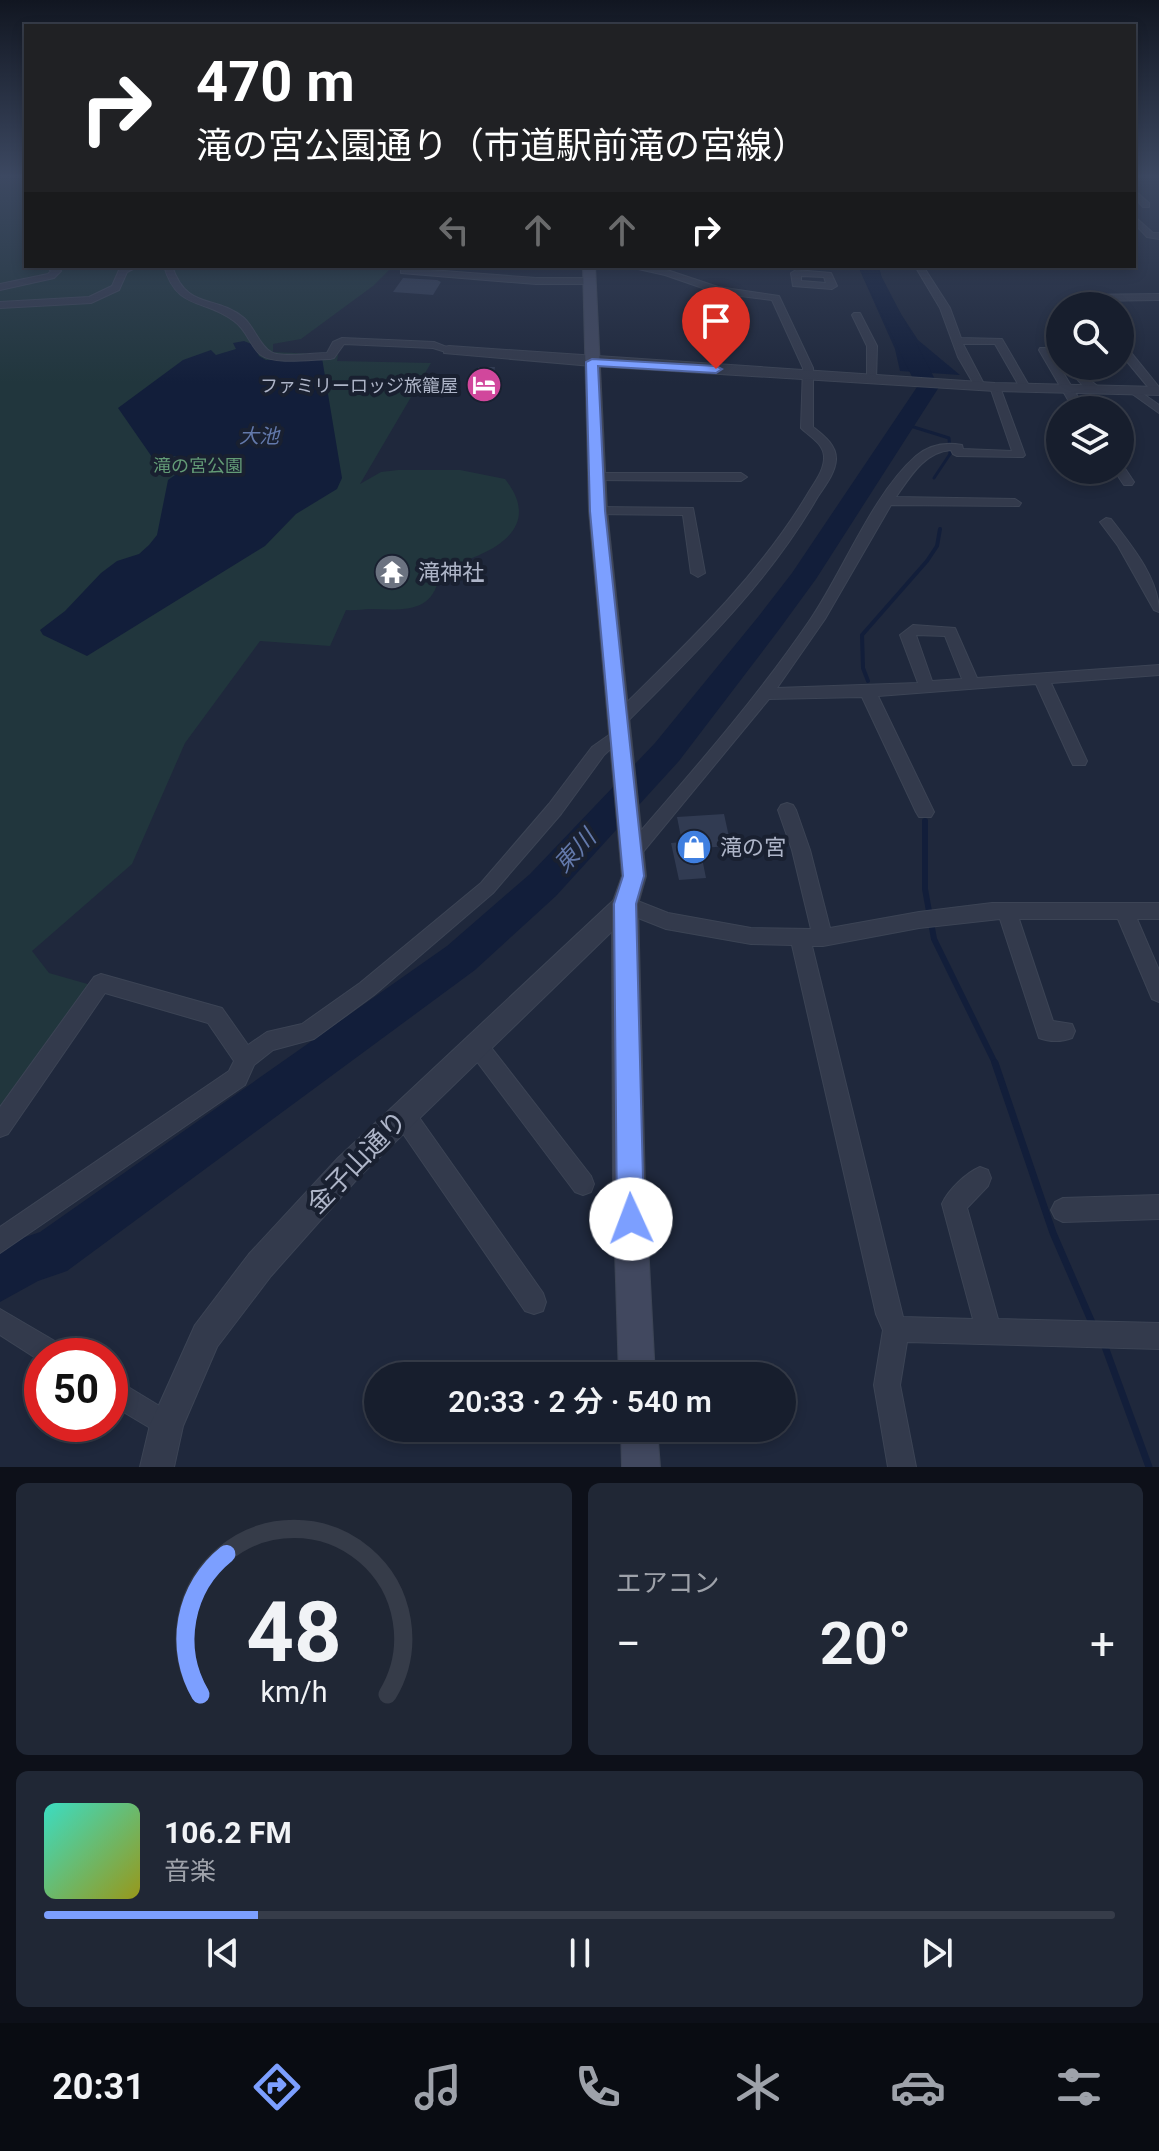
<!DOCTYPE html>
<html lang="ja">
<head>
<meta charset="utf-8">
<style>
  :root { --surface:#171e2d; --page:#202735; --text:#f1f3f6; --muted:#9ea2aa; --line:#363c49; --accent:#7c9fff }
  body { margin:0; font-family:Roboto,"Noto Sans JP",sans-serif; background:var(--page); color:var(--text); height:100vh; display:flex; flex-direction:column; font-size:30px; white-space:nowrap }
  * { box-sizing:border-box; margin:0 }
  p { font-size:26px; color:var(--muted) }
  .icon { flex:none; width:44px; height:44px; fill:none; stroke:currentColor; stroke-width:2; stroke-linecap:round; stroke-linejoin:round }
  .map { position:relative; height:1467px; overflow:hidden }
  .sheet { display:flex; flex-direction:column; gap:16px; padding:16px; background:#0d1019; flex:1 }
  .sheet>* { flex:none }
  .banner { position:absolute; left:24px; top:24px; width:1112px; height:244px; border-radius:0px; box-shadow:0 4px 12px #0003,0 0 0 2px var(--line); background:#202124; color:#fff; overflow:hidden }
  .buttons { position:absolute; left:1046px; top:292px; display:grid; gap:16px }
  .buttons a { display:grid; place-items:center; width:88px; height:88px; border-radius:50%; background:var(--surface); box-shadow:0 4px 12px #0003,0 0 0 2px var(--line); font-size:40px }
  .speed { position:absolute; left:24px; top:1338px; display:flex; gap:16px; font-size:40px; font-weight:700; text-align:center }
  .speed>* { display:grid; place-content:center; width:104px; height:104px; border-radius:50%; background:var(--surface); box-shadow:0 4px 12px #0003,0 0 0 2px var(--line); line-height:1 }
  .speed .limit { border:12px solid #d22; background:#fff; color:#111 }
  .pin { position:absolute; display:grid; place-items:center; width:68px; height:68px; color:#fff; margin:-82px -34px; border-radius:50% 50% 50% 0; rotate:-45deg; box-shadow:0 0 8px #0007 }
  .pin .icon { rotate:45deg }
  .me { position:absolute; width:88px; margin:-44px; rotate:358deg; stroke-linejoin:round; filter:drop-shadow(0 0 6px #0008) }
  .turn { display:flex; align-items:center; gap:28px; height:168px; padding:0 40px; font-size:36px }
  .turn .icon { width:104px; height:104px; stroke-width:2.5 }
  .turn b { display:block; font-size:56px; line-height:68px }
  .lanes { display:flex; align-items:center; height:76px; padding:0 40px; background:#0003; justify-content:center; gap:40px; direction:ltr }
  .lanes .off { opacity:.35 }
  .big { font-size:60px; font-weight:600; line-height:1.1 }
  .sheet .tile { flex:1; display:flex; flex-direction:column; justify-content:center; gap:12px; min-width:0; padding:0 28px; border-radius:12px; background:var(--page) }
  .sheet .dial { align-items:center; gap:0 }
  .dial svg { height:208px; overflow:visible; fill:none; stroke:var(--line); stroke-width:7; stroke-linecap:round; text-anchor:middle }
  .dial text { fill:var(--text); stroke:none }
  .song { display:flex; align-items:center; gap:24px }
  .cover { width:96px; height:96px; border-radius:12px; background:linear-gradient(135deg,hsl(170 70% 55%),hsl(60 70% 35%)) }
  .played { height:8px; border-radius:4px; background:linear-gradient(90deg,var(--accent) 20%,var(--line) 20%) }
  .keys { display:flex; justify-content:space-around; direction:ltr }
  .heat { display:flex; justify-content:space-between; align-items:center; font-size:44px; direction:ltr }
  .sheet .tiles { flex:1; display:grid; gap:16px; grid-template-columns:1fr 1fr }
  .tile:last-child { grid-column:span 2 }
  .trip { position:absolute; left:364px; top:1362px; width:432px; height:80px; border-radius:40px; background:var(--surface); box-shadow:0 4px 12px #0003,0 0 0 2px var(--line); font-weight:600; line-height:80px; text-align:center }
  .dock { display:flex; height:128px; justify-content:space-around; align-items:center; background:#090c12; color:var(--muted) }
  .dock .icon { width:56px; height:56px }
  .dock .active { color:var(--accent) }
  .dock b { font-size:36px; color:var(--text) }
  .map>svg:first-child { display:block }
  .green { fill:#21363d }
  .water { fill:#121e3a }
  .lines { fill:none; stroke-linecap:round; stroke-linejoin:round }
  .stream-far3 { stroke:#121e3a; stroke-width:3 }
  .stream-far2 { stroke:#121e3a; stroke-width:4 }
  .stream-far1 { stroke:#121e3a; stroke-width:6 }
  .stream { stroke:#121e3a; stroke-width:7 }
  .river { fill:#121e3a; fill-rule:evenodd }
  .building { fill:#313b52 }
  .minor-casing { stroke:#3c4455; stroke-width:2 }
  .tertiary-casing { stroke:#3c4455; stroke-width:2 }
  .secondary-casing { stroke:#3c4455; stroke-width:2 }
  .minor { fill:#333a4c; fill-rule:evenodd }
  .tertiary { fill:#333a4c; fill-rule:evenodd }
  .secondary { fill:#41485f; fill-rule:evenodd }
  .route { fill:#7c9fff; stroke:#5167a6; stroke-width:2 }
  .labels { text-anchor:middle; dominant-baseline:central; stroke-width:8; stroke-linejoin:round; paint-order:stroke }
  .far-poi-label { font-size:18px; fill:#aeb5c8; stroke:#192030; text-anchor:end }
  .far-park-label { font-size:18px; fill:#639b76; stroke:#192030 }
  .far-water-label { font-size:20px; font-style:italic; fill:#6379ab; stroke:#192030 }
  .poi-label { font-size:22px; fill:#aeb5c8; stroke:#192030; text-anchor:start }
  .water-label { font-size:24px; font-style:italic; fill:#6379ab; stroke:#192030 }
  .near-street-label { font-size:26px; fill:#aeb5c8; stroke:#192030 }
</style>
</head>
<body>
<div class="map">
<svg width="1159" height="1467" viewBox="0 0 1159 1467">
  <rect width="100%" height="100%" fill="#1f283c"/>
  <path class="green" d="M0,178H26V266H393L373,286L301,339L273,344V352L338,355L337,361L431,363L360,484L381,472L398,470H460L505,479C547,532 485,557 440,568C437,614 405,610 370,609C362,609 355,611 346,610L330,646L260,641L185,743L132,864L32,951L49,973L91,985L0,1114Z"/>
  <g class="water">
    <polygon points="858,266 879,266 884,288 918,340 960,375 900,371 895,349"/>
    <polygon points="244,341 254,345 259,356 266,360 322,358 342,478 337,489 296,514 265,546 87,656 43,635 40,630 65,611 101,573 117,561 139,554 149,545 157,535 168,480 185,468 187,460 184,456 152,457 118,408 183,360 211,350 216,355 236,349 233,343"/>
  </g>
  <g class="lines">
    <polyline class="stream-far3" points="904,424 949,438 950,454 934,478"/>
    <polyline class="stream-far2" points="868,681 863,668 862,635 927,561 937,546 940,529"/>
    <polyline class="stream-far1" points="925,821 925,889 934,939 996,1065"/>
    <g class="stream">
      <polyline points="995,1063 1053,1233 1093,1325"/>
      <polyline points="1104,1344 1149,1467"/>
    </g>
    <polygon class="river" points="858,266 876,266 939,387 816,579 778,631 679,761 556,896 475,970 67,1271 38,1281 0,1302 0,1249 11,1242 40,1232 447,946 530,874 655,743 758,617 792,573 917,387"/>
  </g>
  <g class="building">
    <polygon points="403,278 437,280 441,282 433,295 393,292"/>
    <polygon points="478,367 495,367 491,398 474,398"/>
    <polygon points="724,814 731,846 700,848 706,878 679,880 671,843 682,842 677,817"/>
  </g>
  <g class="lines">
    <defs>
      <g id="minor">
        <polygon points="1134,190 1149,203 1149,207 1143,207 1134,197"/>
        <polygon points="1134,216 1153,233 1159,233 1159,239 1147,237 1134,223"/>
        <polygon points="46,266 56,266 61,271 54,278 0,290 0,284 48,274 51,271"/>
        <polygon points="126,266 139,266 127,272 119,290 91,303 0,308 0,302 89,297 112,286 120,268"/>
        <path d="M164,266H172C187,311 215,294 244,318C254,327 260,346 271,352C281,358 314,353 327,353L333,342L342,338L434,342L454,350L449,353L433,348L344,344L334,358L330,359C314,359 274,365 261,355C251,348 247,330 234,321C204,298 177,311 164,266Z"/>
        <path d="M625,266L667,270L718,287L779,296L813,368V427C823,435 837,445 836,460C835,474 824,487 817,498C767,585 694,654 624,725L618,727L610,721L612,717C683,647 756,580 807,495C814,483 825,470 824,456C823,443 809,436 801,428L803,368L772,300L717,293L665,275Z"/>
        <polygon points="915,266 923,266 950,308 961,338 1002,339 1031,389 1030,391 1022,391 995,344 963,344 985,386 976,388 958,357 940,308"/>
        <polygon points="404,268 536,278 590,278 595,281 590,284 536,284 401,273 401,269"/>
        <path d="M796,270L831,273L837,286L832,289L793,286L791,273ZM801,276L824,277L826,283L801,281Z"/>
        <polygon points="1159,294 1159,300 1087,301 1092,306 1082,306 1075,298 1080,295"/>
        <polygon points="854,313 860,313 877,346 876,381 867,379 867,346 852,315"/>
        <polygon points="1120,343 1124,344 1159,387 1159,394 1153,393 1120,353"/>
        <polygon points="1040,348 1048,348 1086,410 1074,410 1039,350"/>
        <path d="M1070,366H1078L1085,376L1101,389V393C1087,394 1076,379 1069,368Z"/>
        <path d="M991,385L1000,387L1025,455L1023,457L957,456L953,454L951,450C924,452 910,477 896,497L1015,499L1021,503L1019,506L891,505L825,619L777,688L918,683L900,635L913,625L955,628L977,678L1159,665V675L1051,683L1087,761L1085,765H1073L1071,761L1036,684L878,696L934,812L931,817H919L916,812L862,697L769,699L638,858L632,860L626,858L623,853L626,848C690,774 755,701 810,620C844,570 872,495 916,456C929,445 946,442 962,445L963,449L1012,451L990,387ZM916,635L945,636L962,679L932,681Z"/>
        <polygon points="1135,388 1159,405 1159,413 1131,393 1130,391"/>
        <polygon points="1120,466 1124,467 1134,482 1132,485 1124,485 1114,470 1120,470"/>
        <polygon points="596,473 741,473 747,477 741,481 592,480 592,474"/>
        <polygon points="598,507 693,508 705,573 698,577 691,573 683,515 594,514 592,511"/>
        <path d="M1106,518L1111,519C1131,545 1159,578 1159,612L1154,610L1118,546L1100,522Z"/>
        <polygon points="619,728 627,734 604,755 561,814 493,893 374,995 314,1039 273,1050 254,1065 245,1085 0,1253 0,1227 229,1071 234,1061 208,1023 105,993 8,1134 0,1137 0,1107 94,977 101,974 222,1008 248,1045 267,1032 302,1024 360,983 481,883 549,804 592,747"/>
        <path d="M787,803L793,805L796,810L810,850L830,928L919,912L992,903H1159V919H1137L1159,970V1002L1152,999L1118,919H1019L1053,1021L1072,1024L1075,1031L1072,1038C1062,1042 1049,1042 1039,1038L1000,919L919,928L823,946H812L903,1317L973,1319L942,1204C948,1190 966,1173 980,1167L988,1170L991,1178L988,1186L967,1208L998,1319L1159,1323V1349L907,1342L900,1385L916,1467H888L874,1385L883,1330L876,1314L792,945L751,944L666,929L618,910L616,904L618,898L625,896L668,913L751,928L811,929L792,850L778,810L781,805Z"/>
        <polygon points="476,1034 483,1037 591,1176 594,1184 591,1192 583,1195 575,1192 469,1051 466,1044 469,1037"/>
        <polygon points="403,1103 411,1106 543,1293 546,1302 543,1311 534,1314 525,1311 395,1122 392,1114 395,1106"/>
        <polygon points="1159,1195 1159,1219 1063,1222 1055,1218 1051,1210 1055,1202 1063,1198"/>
        <polygon points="0,1309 65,1347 69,1356 42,1356 42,1362 0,1335"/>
        <polygon points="110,1376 176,1416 180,1425 176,1434 167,1438 110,1404"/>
      </g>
      <g id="tertiary">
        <polygon points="449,346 995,383 1159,387 1159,395 995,391 592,366 444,353 444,347"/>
        <polygon points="625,894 633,897 637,904 633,911 358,1178 271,1276 217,1347 183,1426 174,1467 140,1467 150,1425 195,1325 249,1254 338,1158 617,897"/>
      </g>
      <g id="secondary">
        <polygon points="583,266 595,266 607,511 646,876 638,904 645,1187 655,1376 619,1376 613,1187 612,904 622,876 589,511"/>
        <polygon points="621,1428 657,1428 660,1467 622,1467"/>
      </g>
    </defs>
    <use href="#minor" class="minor-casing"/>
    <use href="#tertiary" class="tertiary-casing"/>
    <use href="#secondary" class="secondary-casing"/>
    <use href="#minor" class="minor"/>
    <use href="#tertiary" class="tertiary"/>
    <use href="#secondary" class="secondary"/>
  </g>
  <linearGradient id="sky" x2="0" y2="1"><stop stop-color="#111621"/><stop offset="0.46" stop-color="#3c4861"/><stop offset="1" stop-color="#3c4861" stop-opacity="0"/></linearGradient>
  <rect width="1159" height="383" fill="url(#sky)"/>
  <polygon class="route" points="592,359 716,366 722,369 716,373 598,366 605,511 644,876 636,904 644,1219 640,1228 631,1232 621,1228 617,1219 614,904 623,876 590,511 586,362"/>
  <defs>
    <symbol id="hotel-disc" viewBox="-11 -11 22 22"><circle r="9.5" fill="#d1479c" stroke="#192030"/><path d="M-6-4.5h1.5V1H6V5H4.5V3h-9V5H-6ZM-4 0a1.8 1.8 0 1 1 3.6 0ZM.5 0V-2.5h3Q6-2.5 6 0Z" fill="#fff"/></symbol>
    <symbol id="temple-disc" viewBox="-11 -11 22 22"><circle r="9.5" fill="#6b7280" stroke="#192030"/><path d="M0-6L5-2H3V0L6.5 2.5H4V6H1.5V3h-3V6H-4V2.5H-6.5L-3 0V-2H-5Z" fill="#fff"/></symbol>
    <symbol id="shop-disc" viewBox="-11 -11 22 22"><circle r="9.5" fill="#3f7fe0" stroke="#192030"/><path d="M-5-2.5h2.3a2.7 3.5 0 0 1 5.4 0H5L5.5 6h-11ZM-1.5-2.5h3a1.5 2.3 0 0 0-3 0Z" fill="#fff"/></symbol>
  </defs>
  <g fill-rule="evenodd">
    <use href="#hotel-disc" x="464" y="365" width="40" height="40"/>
    <use href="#temple-disc" x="372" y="552" width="40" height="40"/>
    <use href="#shop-disc" x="674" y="827" width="40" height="40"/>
  </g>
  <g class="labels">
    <g class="far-poi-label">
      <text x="458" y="385">ファミリーロッジ旅籠屋</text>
    </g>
    <g class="far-park-label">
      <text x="198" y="465">滝の宮公園</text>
    </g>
    <g class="far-water-label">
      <text x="259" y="436">大池</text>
    </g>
    <g class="poi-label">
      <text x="418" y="572">滝神社</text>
      <text x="720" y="847">滝の宮</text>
    </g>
    <g class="water-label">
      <text transform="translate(575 851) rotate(-47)">東川</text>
    </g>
    <g class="near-street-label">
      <text transform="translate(357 1162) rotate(-46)">金子山通り</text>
    </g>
  </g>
</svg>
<div class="buttons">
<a><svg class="icon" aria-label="search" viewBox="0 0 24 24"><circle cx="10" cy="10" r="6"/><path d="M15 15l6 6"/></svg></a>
<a><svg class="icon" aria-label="layers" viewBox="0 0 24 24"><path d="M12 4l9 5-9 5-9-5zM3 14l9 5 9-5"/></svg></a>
</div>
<div class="speed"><div class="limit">50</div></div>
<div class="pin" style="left:716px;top:369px;background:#d93025"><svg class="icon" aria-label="arrive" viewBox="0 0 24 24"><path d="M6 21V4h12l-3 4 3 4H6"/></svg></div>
<svg class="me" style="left:631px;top:1219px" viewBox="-20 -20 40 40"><circle r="19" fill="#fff"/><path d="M0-13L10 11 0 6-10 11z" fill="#7c9fff"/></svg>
<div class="trip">20:33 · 2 分 · 540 m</div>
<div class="banner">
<div class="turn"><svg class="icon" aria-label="right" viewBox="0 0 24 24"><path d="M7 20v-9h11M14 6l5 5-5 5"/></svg><div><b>470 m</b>滝の宮公園通り（市道駅前滝の宮線）</div></div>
<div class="lanes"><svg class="icon off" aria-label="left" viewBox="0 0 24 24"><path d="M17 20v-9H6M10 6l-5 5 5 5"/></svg><svg class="icon off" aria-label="ahead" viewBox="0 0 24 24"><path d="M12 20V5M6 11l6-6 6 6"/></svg><svg class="icon off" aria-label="ahead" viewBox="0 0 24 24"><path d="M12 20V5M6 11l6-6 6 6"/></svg><svg class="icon" aria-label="right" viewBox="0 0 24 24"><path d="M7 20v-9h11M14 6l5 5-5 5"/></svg></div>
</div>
</div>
<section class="sheet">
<div class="tiles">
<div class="tile dial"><svg viewBox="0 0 100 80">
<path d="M14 69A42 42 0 1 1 86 69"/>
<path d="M14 69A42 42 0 0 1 24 15" stroke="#7c9fff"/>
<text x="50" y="56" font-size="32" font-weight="700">48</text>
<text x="50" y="72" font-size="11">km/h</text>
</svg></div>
<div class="tile"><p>エアコン</p>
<div class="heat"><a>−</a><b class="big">20°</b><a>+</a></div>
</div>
<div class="tile">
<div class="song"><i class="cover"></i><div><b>106.2 FM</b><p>音楽</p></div></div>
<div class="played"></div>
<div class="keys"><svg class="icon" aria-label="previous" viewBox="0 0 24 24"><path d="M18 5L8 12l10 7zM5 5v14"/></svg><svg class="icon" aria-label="pause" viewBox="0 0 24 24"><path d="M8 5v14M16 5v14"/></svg><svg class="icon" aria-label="next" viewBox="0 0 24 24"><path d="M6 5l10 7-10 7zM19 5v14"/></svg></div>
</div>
</div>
</section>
<nav class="dock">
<b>20:31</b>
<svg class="icon active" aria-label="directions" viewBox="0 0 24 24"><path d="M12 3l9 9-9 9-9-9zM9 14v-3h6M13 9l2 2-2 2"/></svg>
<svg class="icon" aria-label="music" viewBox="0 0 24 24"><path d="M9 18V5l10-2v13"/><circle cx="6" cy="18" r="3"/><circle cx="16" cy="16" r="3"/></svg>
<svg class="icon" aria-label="phone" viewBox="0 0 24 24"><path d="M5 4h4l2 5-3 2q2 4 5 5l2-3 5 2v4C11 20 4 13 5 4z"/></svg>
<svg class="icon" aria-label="climate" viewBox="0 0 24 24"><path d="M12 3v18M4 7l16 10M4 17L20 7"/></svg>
<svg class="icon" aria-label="car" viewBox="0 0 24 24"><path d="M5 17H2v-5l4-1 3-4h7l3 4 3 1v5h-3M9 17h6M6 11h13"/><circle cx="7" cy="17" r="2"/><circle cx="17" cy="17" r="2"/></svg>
<svg class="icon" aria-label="filters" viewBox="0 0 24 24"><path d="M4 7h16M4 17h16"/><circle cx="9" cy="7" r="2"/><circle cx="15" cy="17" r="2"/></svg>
</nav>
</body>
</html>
